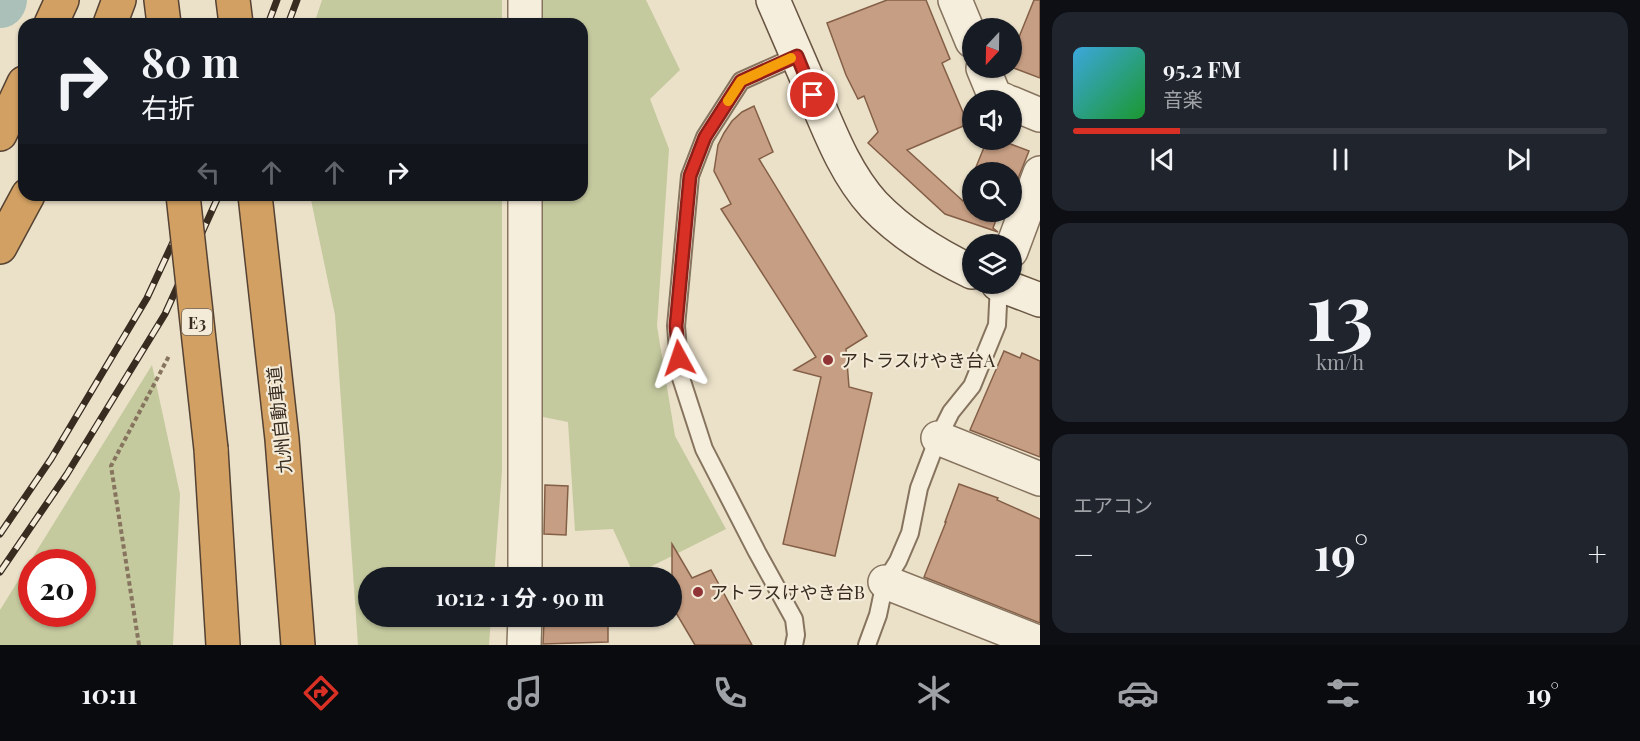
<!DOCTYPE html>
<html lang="ja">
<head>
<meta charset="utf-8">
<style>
  :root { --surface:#171b24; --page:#20242c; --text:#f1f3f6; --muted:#9ea1a6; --line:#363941; --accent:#d93025 }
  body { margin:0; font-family:"Playfair Display","Noto Sans JP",serif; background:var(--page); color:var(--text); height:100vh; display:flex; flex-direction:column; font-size:22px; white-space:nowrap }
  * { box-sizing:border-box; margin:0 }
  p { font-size:20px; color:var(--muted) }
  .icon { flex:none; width:33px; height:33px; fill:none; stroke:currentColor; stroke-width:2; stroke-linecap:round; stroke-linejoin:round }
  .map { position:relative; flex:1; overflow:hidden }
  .details { display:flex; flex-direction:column; gap:12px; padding:12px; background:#0d0f14; width:600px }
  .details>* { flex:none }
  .banner { position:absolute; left:18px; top:18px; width:570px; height:183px; border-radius:18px; box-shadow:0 2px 4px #0004; background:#171b24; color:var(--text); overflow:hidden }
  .needle { width:39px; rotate:202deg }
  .controls { position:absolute; left:962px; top:18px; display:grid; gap:12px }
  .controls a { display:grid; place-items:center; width:60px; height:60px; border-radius:50%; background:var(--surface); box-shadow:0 2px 4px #0004; font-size:30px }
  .speed { position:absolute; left:18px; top:549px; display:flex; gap:12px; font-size:30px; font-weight:700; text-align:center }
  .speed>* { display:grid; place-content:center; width:78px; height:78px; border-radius:50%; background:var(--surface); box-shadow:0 2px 4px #0004; line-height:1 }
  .speed .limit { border:9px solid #d22; background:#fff; color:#111 }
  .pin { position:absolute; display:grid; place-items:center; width:51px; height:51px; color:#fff; margin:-26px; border:3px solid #fff; border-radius:50%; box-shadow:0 2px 6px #0007 }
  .me { position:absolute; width:66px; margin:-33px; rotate:355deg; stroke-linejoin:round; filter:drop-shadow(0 0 4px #0008) }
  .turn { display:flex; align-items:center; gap:21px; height:126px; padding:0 24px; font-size:27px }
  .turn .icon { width:78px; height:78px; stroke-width:2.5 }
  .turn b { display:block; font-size:42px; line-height:51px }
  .lanes { display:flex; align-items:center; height:57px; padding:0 24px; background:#0003; justify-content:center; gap:30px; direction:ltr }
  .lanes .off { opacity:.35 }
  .big { font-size:45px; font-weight:700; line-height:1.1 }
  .details .widget { flex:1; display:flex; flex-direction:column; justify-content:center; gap:9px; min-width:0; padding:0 21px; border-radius:18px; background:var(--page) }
  .details .dial { align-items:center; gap:0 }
  .dial b { font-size:78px; line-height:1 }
  .song { display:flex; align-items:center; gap:18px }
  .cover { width:72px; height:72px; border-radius:9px; background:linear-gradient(135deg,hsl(200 70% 55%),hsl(130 70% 35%)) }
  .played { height:6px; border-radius:3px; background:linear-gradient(90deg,var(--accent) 20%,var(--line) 20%) }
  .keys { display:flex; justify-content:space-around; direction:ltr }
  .heat { display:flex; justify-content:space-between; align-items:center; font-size:33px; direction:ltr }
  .trip { position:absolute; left:358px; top:567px; width:324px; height:60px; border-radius:30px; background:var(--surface); box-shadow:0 2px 4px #0004; font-weight:700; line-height:60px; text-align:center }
  .menu { display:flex; height:96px; justify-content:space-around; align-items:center; background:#090b0e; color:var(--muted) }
  .menu .icon { width:42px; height:42px }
  .menu .selected { color:var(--accent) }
  .menu b { font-size:27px; color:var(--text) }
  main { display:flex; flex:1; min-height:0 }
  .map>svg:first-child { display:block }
  .green { fill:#c4c99e; fill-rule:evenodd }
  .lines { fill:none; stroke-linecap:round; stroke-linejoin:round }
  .river { stroke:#aac0b9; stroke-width:52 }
  .building { fill:#c69e83; stroke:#845f47; stroke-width:1.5 }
  .lane-casing { stroke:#86745f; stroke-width:20 }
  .street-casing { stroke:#86745f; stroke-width:36 }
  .secondary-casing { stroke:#685542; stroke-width:36 }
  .highway-casing { stroke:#554233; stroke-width:36 }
  .path { stroke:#86745f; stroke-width:4; stroke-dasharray:4.5 3; stroke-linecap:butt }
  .lane { stroke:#f6eedc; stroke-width:16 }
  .street { stroke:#f6eedc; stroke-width:33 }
  .secondary { stroke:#f6eedc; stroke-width:33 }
  .highway { stroke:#d2a062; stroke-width:33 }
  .rail-casing { stroke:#382c21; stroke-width:7 }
  .rail { stroke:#f3ebd8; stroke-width:4.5; stroke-dasharray:14; stroke-linecap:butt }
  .highway-bridge-casing { stroke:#554233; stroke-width:36; stroke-linecap:butt }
  .highway-bridge { stroke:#d2a062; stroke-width:33 }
  .route-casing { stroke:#8d1f18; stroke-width:15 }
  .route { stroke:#d93025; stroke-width:10 }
  .slow { stroke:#f59e0b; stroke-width:10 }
  .poi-dot { fill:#903435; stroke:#f3ebd8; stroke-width:2 }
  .labels { text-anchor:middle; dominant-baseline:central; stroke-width:4.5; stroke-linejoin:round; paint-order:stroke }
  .shield { fill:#f3ebd8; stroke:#706558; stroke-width:1.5 }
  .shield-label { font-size:16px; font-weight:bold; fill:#382c21 }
  .poi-label { font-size:18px; fill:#382c21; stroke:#f3ebd8; text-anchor:start }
  .street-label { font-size:18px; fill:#382c21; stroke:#f3ebd8 }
</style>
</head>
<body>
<main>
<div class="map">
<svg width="1040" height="645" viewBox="0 0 1040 645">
  <rect width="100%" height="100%" fill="#ebe1c9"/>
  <g class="green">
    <polygon points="322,0 502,0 502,24 314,24"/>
    <polygon points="543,0 646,0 680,70 650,99 669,149 657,326 675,436 726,529 634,575 613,529 575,531 568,422 543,417 543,195 582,195 582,24 543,24"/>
    <polygon points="310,195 502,195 502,471 494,577 369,578 369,616 491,617 489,645 358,645 335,315"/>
    <path d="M152,365L180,494L173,645H0V610ZM32,562H82V614H32Z"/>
  </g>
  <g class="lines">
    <polyline class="river" points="0,2 1,0"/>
  </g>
  <g class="building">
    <polygon points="887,0 926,0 950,59 942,63 968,124 907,150 963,201 972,179 972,212 999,212 993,228 998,232 945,214 868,143 878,132 864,96 858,99 846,75 827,23"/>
    <polygon points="1034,0 1040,0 1040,78 1011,67 1011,57"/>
    <polygon points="754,106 773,152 759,159 867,336 846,349 849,387 872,393 835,556 783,544 821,377 794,370 816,357 721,209 731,204 714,171 718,145 724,133 732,121 742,112"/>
    <polygon points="987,140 1000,140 1029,151 1015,186 1011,185 1011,172 974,172"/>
    <polygon points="1004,351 1020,358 1022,353 1040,361 1040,457 970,430"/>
    <polygon points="959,484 998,498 997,500 1040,519 1040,623 924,577 946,522 945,522"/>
    <polygon points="545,485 568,486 566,535 544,534"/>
    <polygon points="672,544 692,578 711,570 752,645 695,645 672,606"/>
    <polygon points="608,620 608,642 543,644 544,622"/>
  </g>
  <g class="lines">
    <defs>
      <g id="lane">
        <polyline points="794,645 796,635 794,619 757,552 704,449 680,375 676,326 690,176 705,137 741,81 797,56"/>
        <polyline points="867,645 878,615 885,582 898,561 910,533 919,488 938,438 951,412 972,386 997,325 999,284"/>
      </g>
      <g id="street">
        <polyline points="525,0 525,24"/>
        <polyline points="955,0 972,41"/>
        <polyline points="983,68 995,97 1004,100"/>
        <polyline points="1011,103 1040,115"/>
        <polyline points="525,195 525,578"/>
        <polyline points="1011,251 1040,173"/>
        <polyline points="938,438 1040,479"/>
        <polyline points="885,582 1040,643"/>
        <polyline points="524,645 525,616"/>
      </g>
      <g id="secondary">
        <path d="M773,0C787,32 801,65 815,97C831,135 846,174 874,205C902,234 936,255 972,272"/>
        <polyline points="998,284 1040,300"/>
      </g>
      <g id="highway">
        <polyline points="161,0 164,24"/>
        <polyline points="233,0 236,24"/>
        <polyline points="51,24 62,0"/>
        <polyline points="110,24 119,0"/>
        <polyline points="0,134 24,83"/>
        <polyline points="255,195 282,439 298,645"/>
        <polyline points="0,247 28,195"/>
        <polyline points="211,449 223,645"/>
      </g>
    </defs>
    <use href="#lane" class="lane-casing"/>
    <use href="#street" class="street-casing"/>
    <use href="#secondary" class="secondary-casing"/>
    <use href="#highway" class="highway-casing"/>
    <polyline class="path" points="139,645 111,466 169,356"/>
    <use href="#lane" class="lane"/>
    <use href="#street" class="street"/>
    <use href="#secondary" class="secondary"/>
    <use href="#highway" class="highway"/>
    <defs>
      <g id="rail">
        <polyline points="268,24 277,0"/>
        <polyline points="288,24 297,0"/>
        <polyline points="0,534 51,459 147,298 195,195"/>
        <polyline points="0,572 67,474 165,314 219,195"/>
      </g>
    </defs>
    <use href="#rail" class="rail-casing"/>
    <use href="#rail" class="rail"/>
    <defs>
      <polyline id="highway-bridge" points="183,195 211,449"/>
    </defs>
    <use href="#highway-bridge" class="highway-bridge-casing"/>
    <use href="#highway-bridge" class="highway-bridge"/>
  </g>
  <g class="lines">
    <defs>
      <polyline id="route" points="679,358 676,326 690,176 705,137 741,81 797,56 813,95"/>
    </defs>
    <use href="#route" class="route-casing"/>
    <use href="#route" class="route"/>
    <polyline class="slow" points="728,101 741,81 791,58"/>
  </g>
  <g class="poi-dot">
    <circle cx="828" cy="360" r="6"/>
    <circle cx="698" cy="592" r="6"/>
  </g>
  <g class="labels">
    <rect class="shield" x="182" y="309" width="30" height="26" rx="4.5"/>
    <g class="shield-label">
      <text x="197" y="322">E3</text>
    </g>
    <g class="poi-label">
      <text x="840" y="360">アトラスけやき台A</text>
      <text x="710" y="592">アトラスけやき台B</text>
    </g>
    <g class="street-label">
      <text transform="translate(279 420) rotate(-96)">九州自動車道</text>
    </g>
  </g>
</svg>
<div class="controls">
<a><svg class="needle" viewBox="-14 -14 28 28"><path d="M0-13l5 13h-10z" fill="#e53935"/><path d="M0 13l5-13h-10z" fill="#9ea1a6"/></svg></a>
<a><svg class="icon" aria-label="sound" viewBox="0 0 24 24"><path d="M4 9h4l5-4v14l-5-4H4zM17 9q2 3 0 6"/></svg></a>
<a><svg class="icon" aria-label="search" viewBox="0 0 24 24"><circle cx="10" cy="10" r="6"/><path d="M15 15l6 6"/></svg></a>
<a><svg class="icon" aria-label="layers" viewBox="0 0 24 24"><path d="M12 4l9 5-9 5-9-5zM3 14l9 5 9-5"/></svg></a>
</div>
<div class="speed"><div class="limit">20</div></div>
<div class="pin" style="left:813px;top:95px;background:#d93025"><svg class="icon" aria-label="arrive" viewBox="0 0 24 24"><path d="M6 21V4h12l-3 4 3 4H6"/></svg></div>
<svg class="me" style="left:679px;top:358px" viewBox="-20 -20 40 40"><path d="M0-17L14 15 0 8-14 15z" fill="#d93025" stroke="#fff" stroke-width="4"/></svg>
<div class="trip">10:12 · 1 分 · 90 m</div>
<div class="banner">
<div class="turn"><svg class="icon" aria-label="right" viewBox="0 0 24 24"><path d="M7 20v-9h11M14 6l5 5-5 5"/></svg><div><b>80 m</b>右折</div></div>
<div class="lanes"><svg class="icon off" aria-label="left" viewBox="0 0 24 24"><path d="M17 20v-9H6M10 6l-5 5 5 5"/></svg><svg class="icon off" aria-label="ahead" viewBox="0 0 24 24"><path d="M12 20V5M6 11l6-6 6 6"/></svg><svg class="icon off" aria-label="ahead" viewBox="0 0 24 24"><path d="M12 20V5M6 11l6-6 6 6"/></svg><svg class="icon" aria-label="right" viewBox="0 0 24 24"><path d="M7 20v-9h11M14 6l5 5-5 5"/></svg></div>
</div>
</div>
<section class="details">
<div class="widget">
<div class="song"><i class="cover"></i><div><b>95.2 FM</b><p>音楽</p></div></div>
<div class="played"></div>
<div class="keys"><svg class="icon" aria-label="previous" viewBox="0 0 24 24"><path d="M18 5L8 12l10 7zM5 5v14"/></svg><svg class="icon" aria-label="pause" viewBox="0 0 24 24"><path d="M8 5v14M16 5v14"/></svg><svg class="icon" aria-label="next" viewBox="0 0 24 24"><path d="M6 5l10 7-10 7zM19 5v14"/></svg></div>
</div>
<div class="widget dial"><b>13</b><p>km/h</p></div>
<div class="widget"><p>エアコン</p>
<div class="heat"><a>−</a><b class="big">19°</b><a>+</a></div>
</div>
</section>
</main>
<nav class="menu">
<b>10:11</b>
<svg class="icon selected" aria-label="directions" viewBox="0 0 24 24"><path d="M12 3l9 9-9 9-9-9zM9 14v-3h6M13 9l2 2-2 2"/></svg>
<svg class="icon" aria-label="music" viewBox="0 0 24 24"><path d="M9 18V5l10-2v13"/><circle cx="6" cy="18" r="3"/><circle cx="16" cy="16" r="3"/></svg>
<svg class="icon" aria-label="phone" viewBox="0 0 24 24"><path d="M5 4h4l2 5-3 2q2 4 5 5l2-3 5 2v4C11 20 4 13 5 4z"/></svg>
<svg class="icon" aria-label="climate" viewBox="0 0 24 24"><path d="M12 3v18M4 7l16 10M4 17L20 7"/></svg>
<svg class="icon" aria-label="car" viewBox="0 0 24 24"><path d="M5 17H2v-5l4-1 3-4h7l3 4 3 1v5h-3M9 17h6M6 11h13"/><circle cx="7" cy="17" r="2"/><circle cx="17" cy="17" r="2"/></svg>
<svg class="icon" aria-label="filters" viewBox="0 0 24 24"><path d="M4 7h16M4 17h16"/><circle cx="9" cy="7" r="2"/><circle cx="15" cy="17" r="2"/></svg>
<b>19°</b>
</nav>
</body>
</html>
